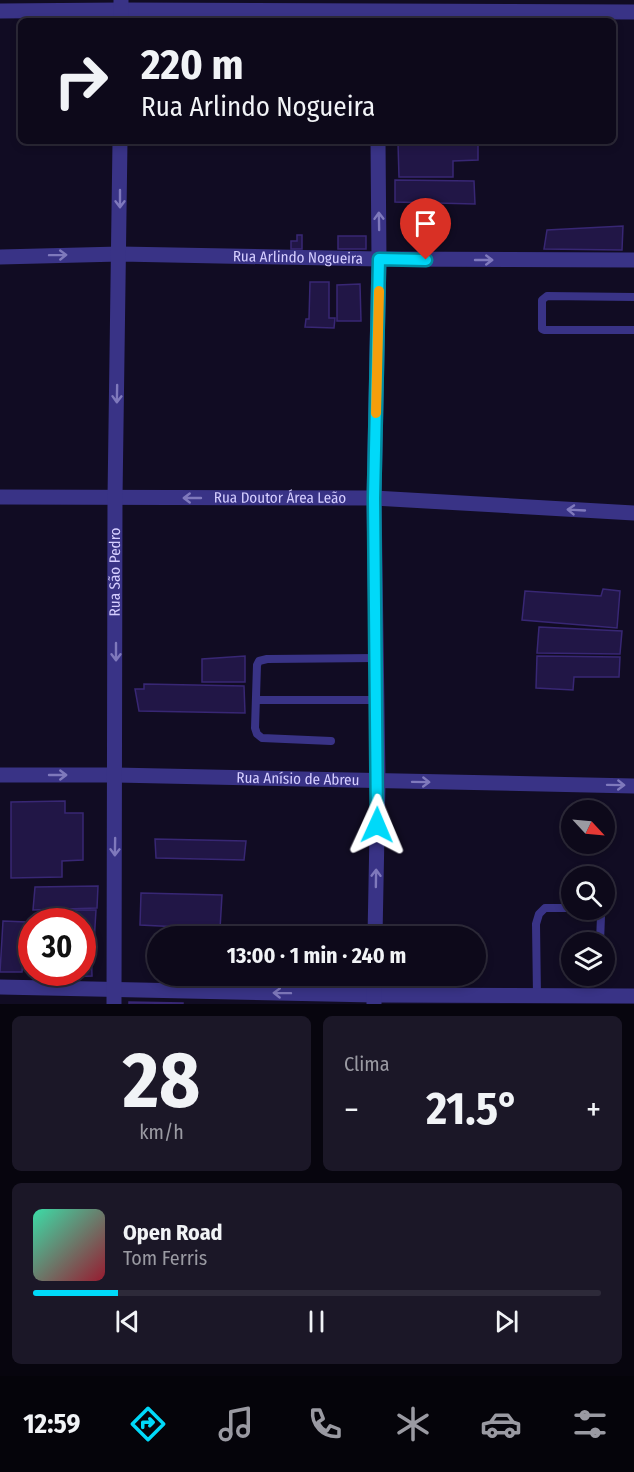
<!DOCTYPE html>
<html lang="pt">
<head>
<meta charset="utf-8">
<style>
  :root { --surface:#0d091a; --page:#1b1727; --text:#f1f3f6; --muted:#9a9aa2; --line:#2d2a39; --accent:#00d9f9 }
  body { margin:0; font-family:"Fira Sans Condensed",sans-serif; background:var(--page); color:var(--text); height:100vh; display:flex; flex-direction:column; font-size:22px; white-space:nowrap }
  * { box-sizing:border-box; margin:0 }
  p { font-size:20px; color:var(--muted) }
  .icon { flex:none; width:33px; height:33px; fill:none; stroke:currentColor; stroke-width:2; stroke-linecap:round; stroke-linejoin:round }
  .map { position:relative; height:1004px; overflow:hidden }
  .side { display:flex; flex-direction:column; gap:12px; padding:12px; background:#07050e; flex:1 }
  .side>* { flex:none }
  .guide { position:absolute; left:18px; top:18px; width:598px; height:126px; border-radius:9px; box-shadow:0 3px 9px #0003,0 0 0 2px var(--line); background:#0d091a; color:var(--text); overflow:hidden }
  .needle { width:39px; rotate:116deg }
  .controls { position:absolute; left:561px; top:800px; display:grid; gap:12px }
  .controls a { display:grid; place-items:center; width:54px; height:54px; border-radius:50%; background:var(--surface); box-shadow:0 3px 9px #0003,0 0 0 2px var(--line); font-size:30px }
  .speed { position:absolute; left:18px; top:908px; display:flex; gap:12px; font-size:30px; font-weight:700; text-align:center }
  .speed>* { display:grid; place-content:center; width:78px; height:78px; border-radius:50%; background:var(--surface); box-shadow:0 3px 9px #0003,0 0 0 2px var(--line); line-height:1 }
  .speed .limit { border:9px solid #d22; background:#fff; color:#111 }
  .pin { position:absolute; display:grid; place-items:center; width:51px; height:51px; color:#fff; margin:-62px -26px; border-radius:50% 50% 50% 0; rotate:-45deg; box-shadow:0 0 6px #0007 }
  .pin .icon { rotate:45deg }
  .me { position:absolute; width:66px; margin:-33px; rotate:1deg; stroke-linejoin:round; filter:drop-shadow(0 0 4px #0008) }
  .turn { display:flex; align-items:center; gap:21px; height:126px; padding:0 24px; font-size:27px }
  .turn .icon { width:78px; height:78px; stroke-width:2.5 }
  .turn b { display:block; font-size:42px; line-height:51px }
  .big { font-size:45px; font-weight:700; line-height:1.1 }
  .side .widget { flex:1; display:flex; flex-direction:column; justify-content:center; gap:9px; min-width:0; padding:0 21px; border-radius:9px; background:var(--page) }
  .side .dial { align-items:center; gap:0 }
  .dial b { font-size:78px; line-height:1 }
  .song { display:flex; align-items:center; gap:18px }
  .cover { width:72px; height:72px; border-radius:9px; background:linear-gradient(135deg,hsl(160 70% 55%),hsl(350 70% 35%)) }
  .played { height:6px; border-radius:3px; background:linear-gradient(90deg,var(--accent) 15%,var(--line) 15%) }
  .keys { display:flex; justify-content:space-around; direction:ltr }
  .heat { display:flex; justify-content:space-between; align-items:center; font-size:33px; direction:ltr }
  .side .tiles { flex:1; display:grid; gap:12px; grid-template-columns:1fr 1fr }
  .widget:last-child { grid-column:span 2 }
  .trip { position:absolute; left:147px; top:926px; width:339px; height:60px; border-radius:30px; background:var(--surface); box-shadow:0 3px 9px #0003,0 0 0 2px var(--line); font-weight:700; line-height:60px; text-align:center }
  .tabs { display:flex; height:96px; justify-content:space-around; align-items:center; background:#05040a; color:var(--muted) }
  .tabs .icon { width:42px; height:42px }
  .tabs .current { color:var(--accent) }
  .tabs b { font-size:27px; color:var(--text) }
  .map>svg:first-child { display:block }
  .building { fill:#211646; stroke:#382774; stroke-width:1.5 }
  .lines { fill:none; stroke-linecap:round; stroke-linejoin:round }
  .service { stroke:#393386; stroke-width:8 }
  .minor { stroke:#393386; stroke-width:15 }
  .tertiary { stroke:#393386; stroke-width:15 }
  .oneway { stroke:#7f79bc }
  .route-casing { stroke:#008da2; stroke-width:15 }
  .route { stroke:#00d9f9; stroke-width:10 }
  .slow { stroke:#f59e0b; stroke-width:10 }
  .labels { text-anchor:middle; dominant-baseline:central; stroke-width:4.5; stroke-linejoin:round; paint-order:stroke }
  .street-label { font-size:15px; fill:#d5ceff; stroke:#110c23 }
</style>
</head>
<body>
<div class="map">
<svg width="634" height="1004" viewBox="0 0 634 1004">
  <rect width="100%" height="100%" fill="#110c23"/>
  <g class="building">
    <polygon points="398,143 478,144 478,160 453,161 453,177 399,177"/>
    <polygon points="395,180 474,181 475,204 395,202"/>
    <polygon points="623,226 622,250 544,249 547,230"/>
    <polygon points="297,235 302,235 302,249 291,249 291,241 297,241"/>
    <rect x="338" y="236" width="28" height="13"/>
    <polygon points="310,282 329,282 329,318 335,318 334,328 305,327 306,319 309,319"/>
    <polygon points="360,284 361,321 337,321 337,285"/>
    <polygon points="603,589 620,591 617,628 522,620 525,591 601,596"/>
    <polygon points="539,627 622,631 620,654 537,653"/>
    <polygon points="245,656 245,682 202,682 202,659"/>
    <polygon points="537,656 620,657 619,677 574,677 573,690 536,688"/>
    <polygon points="144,684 244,686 245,713 139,711 135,689 144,689"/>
    <polygon points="65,801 65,813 83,813 83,860 62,861 62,877 11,878 11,802"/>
    <polygon points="155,839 246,841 244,860 156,858"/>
    <polygon points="98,886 97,908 33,910 35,887"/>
    <polygon points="141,893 222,895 220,929 140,925"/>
    <polygon points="60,910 96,910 94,943 82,942 82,921 60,921"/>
    <polygon points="3,921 27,922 22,972 0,972"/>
    <polygon points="29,925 32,925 32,972 27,972"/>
    <polygon points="82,947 91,947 92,976 63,977 63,972 82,972"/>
    <polygon points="129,1002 183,1003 183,1004 129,1004"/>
  </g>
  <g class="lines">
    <g class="service">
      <polyline points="634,297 547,296 542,300 542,329 544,330 634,330"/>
      <polyline points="256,700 377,700"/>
      <polyline points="331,741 262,738 257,734 255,728 257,665 259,661 267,659 376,658"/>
      <polyline points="589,909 595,911 601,916 600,942"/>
      <polyline points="537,996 536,924 539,914 545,908 572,908"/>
    </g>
    <g class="minor">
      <polyline points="0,11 121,10 634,12"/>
      <path id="s1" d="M0,497L374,498L634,513"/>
      <path id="s2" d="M0,775H116L634,786"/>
      <polyline points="375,936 378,781 374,498 379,259 378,141"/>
      <polyline points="0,987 374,995 634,996"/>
      <polyline points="374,1004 374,975"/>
    </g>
    <g class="tertiary">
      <polyline points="121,21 121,0"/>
      <path id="s3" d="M0,257L120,254L379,259L634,260"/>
      <path id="s4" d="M114,1004L115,498L120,141"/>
    </g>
  </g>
  <defs><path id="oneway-shaft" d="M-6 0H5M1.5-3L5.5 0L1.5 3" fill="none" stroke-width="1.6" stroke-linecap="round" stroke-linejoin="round" transform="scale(1.5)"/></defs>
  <g class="oneway">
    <use href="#oneway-shaft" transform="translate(120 199) rotate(90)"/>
    <use href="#oneway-shaft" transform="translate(379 221) rotate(-91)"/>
    <use href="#oneway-shaft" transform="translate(58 255) rotate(-1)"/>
    <use href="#oneway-shaft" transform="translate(484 260)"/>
    <use href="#oneway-shaft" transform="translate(117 394) rotate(91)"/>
    <use href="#oneway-shaft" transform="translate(192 498) rotate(180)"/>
    <use href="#oneway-shaft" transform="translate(576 510) rotate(-177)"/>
    <use href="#oneway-shaft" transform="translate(116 652) rotate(90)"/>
    <use href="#oneway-shaft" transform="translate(58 775)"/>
    <use href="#oneway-shaft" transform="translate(421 782) rotate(1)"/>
    <use href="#oneway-shaft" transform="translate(616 785) rotate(1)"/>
    <use href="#oneway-shaft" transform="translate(115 847) rotate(91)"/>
    <use href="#oneway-shaft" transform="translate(376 878) rotate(-89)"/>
    <use href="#oneway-shaft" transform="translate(282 993) rotate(-179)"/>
  </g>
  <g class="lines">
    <defs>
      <polyline id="route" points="377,825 374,498 379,259 426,260"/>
    </defs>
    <use href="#route" class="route-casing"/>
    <use href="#route" class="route"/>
    <polyline class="slow" points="376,413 379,291"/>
  </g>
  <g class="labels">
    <g class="street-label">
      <text stroke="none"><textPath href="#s3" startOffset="298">Rua Arlindo Nogueira</textPath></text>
      <text stroke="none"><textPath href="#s1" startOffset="280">Rua Doutor Área Leão</textPath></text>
      <text stroke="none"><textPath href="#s4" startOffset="432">Rua São Pedro</textPath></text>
      <text stroke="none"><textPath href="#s2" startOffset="298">Rua Anísio de Abreu</textPath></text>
    </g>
  </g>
</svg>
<div class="controls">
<a><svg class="needle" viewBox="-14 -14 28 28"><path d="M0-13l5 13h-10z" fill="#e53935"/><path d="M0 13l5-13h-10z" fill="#9a9aa2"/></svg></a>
<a><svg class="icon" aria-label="search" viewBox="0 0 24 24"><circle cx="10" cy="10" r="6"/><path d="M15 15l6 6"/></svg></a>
<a><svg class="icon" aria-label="layers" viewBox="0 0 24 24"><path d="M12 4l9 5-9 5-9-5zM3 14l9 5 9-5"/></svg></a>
</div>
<div class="speed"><div class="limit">30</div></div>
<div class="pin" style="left:426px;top:260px;background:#d93025"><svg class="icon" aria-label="arrive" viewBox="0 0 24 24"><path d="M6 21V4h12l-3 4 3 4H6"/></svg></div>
<svg class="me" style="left:377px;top:825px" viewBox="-20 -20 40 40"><path d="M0-17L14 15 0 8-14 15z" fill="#00d9f9" stroke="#fff" stroke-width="4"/></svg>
<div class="trip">13:00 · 1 min · 240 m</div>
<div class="guide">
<div class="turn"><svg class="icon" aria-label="right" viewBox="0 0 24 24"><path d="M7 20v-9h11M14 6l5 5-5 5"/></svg><div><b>220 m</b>Rua Arlindo Nogueira</div></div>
</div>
</div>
<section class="side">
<div class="tiles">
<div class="widget dial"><b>28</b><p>km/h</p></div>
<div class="widget"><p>Clima</p>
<div class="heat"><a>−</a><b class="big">21.5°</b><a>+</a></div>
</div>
<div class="widget">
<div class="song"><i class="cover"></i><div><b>Open Road</b><p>Tom Ferris</p></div></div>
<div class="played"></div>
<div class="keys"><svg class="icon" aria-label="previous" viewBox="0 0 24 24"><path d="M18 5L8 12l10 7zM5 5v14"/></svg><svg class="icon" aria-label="pause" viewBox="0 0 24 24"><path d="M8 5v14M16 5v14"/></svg><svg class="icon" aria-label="next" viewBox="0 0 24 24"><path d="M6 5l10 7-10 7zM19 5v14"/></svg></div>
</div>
</div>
</section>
<nav class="tabs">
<b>12:59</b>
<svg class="icon current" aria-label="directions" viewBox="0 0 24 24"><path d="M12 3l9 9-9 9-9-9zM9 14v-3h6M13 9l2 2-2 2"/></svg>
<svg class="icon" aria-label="music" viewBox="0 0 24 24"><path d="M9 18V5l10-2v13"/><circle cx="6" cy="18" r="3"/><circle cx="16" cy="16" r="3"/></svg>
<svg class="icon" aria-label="phone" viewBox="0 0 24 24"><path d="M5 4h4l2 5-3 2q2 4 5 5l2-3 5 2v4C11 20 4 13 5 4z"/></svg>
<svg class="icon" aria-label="climate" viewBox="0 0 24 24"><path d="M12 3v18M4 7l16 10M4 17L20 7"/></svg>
<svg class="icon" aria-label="car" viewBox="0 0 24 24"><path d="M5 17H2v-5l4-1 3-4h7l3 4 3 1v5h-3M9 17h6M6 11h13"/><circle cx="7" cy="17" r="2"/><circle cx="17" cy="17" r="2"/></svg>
<svg class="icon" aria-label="filters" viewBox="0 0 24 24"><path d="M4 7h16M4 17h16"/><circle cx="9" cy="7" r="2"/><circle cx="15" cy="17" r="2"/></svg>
</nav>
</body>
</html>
